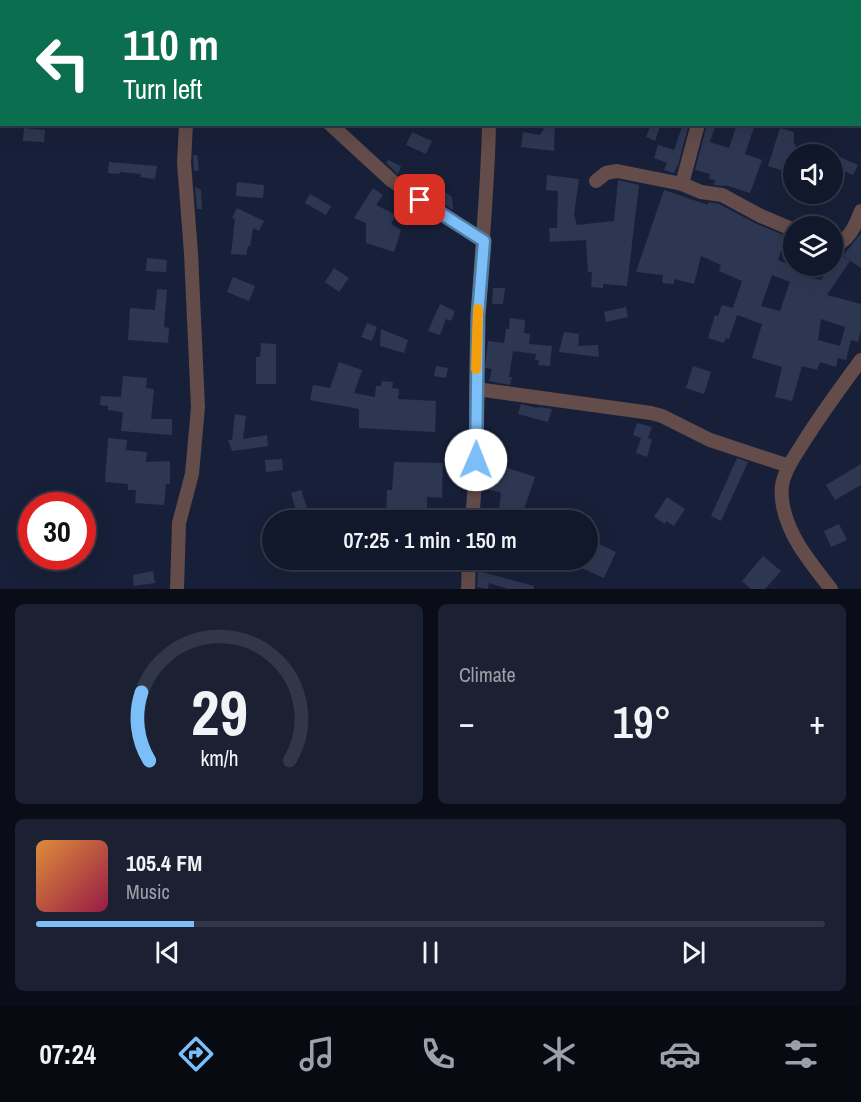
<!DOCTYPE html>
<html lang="en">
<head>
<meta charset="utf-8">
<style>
  :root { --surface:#12182b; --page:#1b2133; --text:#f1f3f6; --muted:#9ca0a9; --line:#313747; --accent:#7bbef8 }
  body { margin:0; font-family:"Archivo Narrow",sans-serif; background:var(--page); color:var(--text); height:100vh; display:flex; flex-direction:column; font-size:22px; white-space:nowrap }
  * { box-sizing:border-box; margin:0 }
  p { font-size:20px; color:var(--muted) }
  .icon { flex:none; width:33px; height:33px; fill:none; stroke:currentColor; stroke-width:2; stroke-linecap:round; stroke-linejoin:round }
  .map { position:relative; height:589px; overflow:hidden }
  .sheet { display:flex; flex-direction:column; gap:15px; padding:15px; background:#0a0d18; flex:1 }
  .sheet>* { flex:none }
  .top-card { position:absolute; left:0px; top:0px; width:861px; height:126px; box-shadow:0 6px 24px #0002,0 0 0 2px var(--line); background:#0b6e4f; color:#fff; overflow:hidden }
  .fabs { position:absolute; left:783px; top:144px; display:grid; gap:12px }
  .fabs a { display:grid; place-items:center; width:60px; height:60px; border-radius:50%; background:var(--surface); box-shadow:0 6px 24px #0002,0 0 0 2px var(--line); font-size:30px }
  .speed { position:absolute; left:18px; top:492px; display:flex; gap:12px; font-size:30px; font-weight:700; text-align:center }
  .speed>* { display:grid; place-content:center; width:78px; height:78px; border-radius:50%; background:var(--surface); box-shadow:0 6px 24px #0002,0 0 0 2px var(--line); line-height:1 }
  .speed .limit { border:9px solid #d22; background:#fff; color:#111 }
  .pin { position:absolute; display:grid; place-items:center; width:51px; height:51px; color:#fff; margin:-26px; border-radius:12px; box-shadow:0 3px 9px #0006 }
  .me { position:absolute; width:66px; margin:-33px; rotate:1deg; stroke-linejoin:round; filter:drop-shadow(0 0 4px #0008) }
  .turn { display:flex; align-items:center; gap:21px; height:126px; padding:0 24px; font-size:27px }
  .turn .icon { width:78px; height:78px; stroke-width:2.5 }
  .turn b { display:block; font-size:42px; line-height:51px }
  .big { font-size:45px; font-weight:600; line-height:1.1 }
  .sheet .tile { flex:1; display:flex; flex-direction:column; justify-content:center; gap:9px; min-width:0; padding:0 21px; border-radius:9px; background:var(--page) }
  .sheet .dial { align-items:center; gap:0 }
  .dial svg { height:156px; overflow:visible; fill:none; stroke:var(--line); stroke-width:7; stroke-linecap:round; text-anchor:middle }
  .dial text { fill:var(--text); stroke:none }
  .song { display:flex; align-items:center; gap:18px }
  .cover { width:72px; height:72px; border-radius:9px; background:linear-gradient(135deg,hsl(30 70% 55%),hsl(340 70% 35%)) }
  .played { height:6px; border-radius:3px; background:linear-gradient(90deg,var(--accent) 20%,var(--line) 20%) }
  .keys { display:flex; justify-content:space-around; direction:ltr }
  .heat { display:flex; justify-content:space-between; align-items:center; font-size:33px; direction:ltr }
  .sheet .tiles { flex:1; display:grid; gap:15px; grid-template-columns:1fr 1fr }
  .tile:last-child { grid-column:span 2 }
  .trip { position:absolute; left:262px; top:510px; width:336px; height:60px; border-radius:30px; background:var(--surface); box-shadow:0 6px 24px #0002,0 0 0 2px var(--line); font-weight:600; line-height:60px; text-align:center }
  .dock { display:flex; height:96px; justify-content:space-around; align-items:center; background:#070a11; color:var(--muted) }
  .dock .icon { width:42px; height:42px }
  .dock .active { color:var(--accent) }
  .dock b { font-size:27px; color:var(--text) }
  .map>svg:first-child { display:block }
  .building { fill:#2e3752; fill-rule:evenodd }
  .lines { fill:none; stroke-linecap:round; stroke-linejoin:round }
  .minor { stroke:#634c49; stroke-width:14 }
  .route-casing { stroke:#507ca1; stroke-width:15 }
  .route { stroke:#7bbef8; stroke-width:10 }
  .slow { stroke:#f59e0b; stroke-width:10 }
</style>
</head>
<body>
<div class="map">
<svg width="861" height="589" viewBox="0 0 861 589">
  <rect width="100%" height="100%" fill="#182039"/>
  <g class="building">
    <polygon points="547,124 555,124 554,151 521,147 523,132 540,135"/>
    <polygon points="651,124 661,124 655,141 646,137"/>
    <polygon points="683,124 689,124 678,165 674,173 670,172 664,170 667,163 654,158 658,145 674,150"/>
    <polygon points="707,124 716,124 710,142 729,148 737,124 755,124 745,154 762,160 750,193 725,185 725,186 714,185 715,180 709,179 710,174 695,170"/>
    <polygon points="24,128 45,130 44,142 23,141"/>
    <polygon points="780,128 794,132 794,144 796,145 793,155 794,174 768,166"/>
    <polygon points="412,132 432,141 426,154 406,145"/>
    <polygon points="193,155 197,155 199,170 194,171"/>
    <polygon points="840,157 858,165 853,175 835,167"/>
    <polygon points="388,160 401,166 398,174 386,163"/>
    <polygon points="109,162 157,166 155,179 140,177 141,174 120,172 120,174 108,173"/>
    <polygon points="547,175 579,179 574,215 577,225 614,221 618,180 639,185 627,286 603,284 603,288 591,287 592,272 588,272 586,240 550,242 549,228 557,228 558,191 546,190"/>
    <polygon points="237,182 264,185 263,198 236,196"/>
    <polygon points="195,187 201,190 202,209 197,209"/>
    <polygon points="373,188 383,195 376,205 396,215 391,224 401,230 394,252 366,243 366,223 354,218"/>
    <polygon points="440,188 452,197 453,210 433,197"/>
    <path d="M664,190L708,205L709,202L719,204L757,224L786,236L778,260L793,266H806L802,276L821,280L830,266H832L838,254L850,261L827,295L861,304V330L858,342L851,340L846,360L838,358L836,367L820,362L817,370L802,366L792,401L775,397L782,367L752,358L762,324L737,315L729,339L726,338L724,343L708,338L715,315L718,316L722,305L733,308L742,281L719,271L721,265L701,256L694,284L674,279V284L662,283L663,275L636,272ZM772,275L790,282L780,311L761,306ZM821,319L845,327L840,346L818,340Z"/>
    <polygon points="310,194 331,206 326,215 305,203"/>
    <polygon points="237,208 264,221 259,231 253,228 250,246 248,246 246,255 231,254 235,219 232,218"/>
    <polygon points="861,233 861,268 843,256"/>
    <polygon points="147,258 167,260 166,272 146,271"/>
    <polygon points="334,268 349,278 339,292 325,282"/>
    <polygon points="233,277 255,286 249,301 227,292"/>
    <polygon points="493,288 505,288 503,304 492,304"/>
    <polygon points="157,289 167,290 164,327 169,328 168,343 128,340 130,308 155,310"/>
    <polygon points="440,304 455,311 451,321 446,319 440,335 428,331"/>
    <polygon points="626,307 628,317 606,322 604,312"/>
    <polygon points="510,318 525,320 524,333 530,334 529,344 552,346 550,366 538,365 539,360 535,360 536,354 513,351 509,377 512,377 510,385 489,381 492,369 485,368 488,341 504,343 506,329 509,329"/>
    <polygon points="367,323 377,327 372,341 361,337"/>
    <polygon points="381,329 408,340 404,353 380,346"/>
    <polygon points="564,332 579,334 578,346 598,345 599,357 559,352"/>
    <polygon points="261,343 276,344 276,384 256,384 256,357 260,357"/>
    <polygon points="339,362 362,370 354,393 375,397 376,386 381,386 382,381 393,382 392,388 399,389 398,399 436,401 435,432 359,428 359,409 310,400 313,385 330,388"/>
    <polygon points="436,366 448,368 446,378 434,376"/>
    <polygon points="693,366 711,372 704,394 686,388"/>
    <polygon points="123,376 147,378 146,388 154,389 151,419 172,419 172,435 121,431 123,412 108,410 108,406 100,405 101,396 121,397"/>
    <polygon points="521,404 537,408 538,407 552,409 548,422 518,414"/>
    <polygon points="235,414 246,416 243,439 267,435 268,446 232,451 228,440 232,440"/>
    <polygon points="637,423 652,427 648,438 652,440 647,457 636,453 641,438 633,435"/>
    <polygon points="108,438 127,440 126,450 147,452 146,462 170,461 170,484 166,484 164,505 135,503 136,490 128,490 128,484 105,482"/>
    <polygon points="737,458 748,462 721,521 711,516"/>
    <polygon points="282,459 283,470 266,472 265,460"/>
    <polygon points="394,462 443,463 442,498 427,497 427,520 386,520 387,490 392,490"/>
    <polygon points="861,464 861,485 835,500 826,485"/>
    <polygon points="502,466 535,477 522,515 517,514 516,520 498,520 501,492 483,489 486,479 497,481"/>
    <polygon points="301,490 308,511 297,514 291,493"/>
    <polygon points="667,497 685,509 674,526 666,521 665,524 654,517"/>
    <polygon points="839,524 847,540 831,547 824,531"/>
    <polygon points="588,539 616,552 604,578 563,560 588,560"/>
    <polygon points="763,556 781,571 765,589 751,589 742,581"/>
    <polygon points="372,560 409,560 408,570 371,568"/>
    <polygon points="153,571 155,583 134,586 133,575"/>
    <polygon points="478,571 534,586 534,589 508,589 489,583 488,589 477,587"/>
  </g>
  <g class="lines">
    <g class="minor">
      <polyline points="338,0 341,2"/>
      <polyline points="187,2 187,0"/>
      <polyline points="377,2 378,0"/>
      <polyline points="511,2 512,0"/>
      <polyline points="758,2 759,0"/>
      <polyline points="330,124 392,181 484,241"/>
      <polyline points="596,181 606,173 617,171 682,184 701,192 722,195 761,216 794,230"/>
      <polyline points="682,184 698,124"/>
      <path d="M832,245C848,244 856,224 861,211"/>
      <polyline points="476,389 651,413 662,416 710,440 789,466"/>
      <path d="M472,520C479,452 474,384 478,316C481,252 488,188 489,124"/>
      <polyline points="177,589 179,523 192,474 198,407 191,253 184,163 186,124"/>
      <polyline points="468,589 469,560"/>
      <path d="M831,589C812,564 789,538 783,506C781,496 781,484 785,475C789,463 797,453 803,443C821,414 841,387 861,360"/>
    </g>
  </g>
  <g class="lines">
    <defs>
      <polyline id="route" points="420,200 484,241 478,315 476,460"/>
    </defs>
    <use href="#route" class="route-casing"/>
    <use href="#route" class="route"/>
    <polyline class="slow" points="476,369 478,309"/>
  </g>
</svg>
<div class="fabs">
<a><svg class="icon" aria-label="sound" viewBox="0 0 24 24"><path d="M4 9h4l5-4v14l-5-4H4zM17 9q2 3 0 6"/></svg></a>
<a><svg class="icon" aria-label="layers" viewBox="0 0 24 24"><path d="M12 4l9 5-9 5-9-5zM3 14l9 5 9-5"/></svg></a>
</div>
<div class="speed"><div class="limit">30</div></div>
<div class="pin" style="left:420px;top:200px;background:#d93025"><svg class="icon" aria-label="arrive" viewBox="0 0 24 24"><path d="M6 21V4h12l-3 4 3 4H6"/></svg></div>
<svg class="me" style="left:476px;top:460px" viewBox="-20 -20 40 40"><circle r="19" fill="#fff"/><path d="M0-13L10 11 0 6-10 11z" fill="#7bbef8"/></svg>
<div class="trip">07:25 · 1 min · 150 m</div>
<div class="top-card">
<div class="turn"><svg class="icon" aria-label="left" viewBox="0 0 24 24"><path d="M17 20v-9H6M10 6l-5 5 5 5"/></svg><div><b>110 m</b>Turn left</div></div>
</div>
</div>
<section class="sheet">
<div class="tiles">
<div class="tile dial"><svg viewBox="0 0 100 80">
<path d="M14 69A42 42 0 1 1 86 69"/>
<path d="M14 69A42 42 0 0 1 10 34" stroke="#7bbef8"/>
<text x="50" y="56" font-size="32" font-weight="700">29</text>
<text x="50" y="72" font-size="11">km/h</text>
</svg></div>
<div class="tile"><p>Climate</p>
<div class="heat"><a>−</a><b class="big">19°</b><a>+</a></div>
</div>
<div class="tile">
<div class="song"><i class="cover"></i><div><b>105.4 FM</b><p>Music</p></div></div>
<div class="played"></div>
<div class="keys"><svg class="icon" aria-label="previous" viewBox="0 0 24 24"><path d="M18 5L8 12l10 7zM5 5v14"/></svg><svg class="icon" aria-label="pause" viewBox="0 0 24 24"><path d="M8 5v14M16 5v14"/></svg><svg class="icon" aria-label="next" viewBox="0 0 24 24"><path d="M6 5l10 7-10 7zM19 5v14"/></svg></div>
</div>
</div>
</section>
<nav class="dock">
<b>07:24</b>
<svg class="icon active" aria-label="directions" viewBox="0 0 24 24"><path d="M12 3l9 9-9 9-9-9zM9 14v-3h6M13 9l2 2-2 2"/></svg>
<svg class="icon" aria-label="music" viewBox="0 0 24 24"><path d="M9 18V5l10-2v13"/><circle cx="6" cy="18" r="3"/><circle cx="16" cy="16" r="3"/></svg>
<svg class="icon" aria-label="phone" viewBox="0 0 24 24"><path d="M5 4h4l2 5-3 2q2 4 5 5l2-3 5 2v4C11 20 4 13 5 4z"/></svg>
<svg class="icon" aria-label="climate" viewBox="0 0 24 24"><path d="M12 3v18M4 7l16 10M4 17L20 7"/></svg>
<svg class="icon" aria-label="car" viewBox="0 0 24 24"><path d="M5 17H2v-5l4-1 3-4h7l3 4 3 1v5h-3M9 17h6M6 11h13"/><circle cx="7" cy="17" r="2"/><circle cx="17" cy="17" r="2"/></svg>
<svg class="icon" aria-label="filters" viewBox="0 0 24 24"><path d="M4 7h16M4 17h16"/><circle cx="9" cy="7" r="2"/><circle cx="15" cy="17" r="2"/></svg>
</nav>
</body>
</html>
